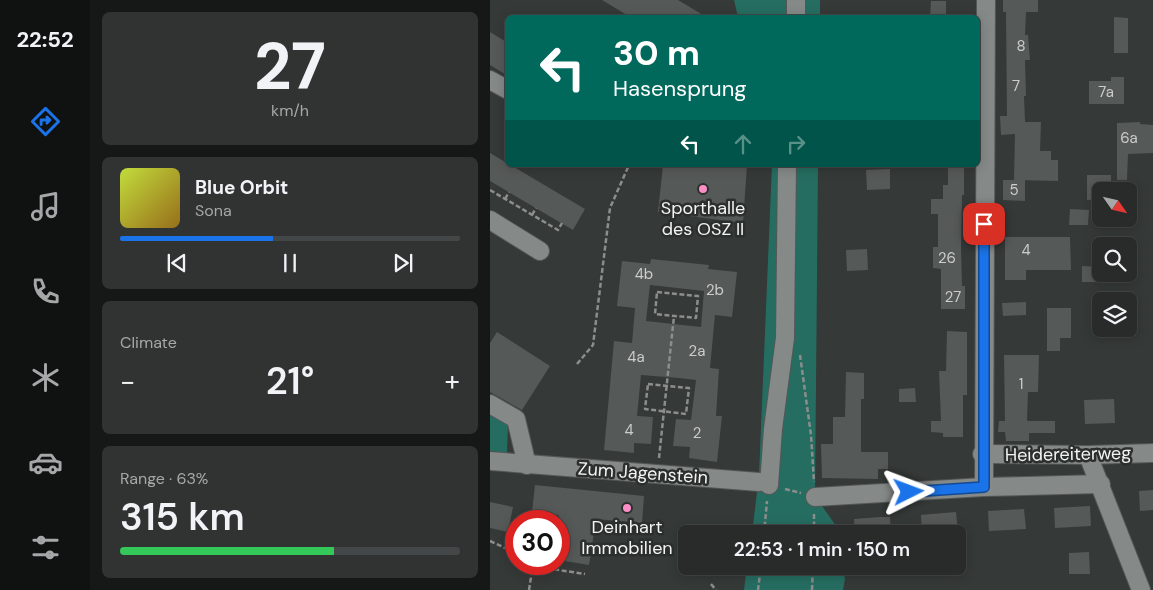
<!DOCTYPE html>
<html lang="en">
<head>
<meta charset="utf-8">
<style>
  :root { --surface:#282b2a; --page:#303332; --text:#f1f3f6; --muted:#a5a7a8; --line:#444747; --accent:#1a73e8 }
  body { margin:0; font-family:"DM Sans",sans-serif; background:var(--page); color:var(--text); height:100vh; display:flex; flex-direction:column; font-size:19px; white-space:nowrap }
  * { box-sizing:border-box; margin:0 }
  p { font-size:16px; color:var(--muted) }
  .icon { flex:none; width:28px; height:28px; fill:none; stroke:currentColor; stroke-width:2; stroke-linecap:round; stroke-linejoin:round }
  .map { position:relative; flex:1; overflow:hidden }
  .details { display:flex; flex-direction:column; gap:12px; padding:12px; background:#161817; width:400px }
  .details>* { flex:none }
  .hud { position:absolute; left:15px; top:15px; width:475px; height:152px; border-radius:8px; box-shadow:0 2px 12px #0003,0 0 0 1px var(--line); background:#00695c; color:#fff; overflow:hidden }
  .needle { width:32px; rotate:124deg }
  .controls { position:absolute; left:602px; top:182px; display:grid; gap:10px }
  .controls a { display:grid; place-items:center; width:45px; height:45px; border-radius:8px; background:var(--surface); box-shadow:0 2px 12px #0003,0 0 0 1px var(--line); font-size:25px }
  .speed { position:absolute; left:15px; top:510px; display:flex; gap:10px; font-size:25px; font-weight:700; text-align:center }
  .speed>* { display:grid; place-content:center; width:65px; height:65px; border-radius:50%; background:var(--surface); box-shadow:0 2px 12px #0003,0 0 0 1px var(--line); line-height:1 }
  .speed .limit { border:8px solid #d22; background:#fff; color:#111 }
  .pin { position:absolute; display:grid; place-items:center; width:42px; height:42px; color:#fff; margin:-21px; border-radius:10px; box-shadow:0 2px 8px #0006 }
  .me { position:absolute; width:55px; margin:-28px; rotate:87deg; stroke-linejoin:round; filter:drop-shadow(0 0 4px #0008) }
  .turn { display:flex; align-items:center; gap:18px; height:105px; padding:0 25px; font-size:22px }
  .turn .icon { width:65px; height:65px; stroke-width:2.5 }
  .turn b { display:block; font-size:35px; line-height:42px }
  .lanes { display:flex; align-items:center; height:48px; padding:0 25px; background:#0003; justify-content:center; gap:25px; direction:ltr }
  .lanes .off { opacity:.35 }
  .big { font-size:38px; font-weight:600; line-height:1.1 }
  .details .widget { flex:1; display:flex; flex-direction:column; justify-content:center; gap:8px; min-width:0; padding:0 18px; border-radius:8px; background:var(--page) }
  .details .dial { align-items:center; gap:0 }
  .dial b { font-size:65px; line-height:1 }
  .song { display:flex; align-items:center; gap:15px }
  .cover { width:60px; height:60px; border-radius:8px; background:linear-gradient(135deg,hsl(70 70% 55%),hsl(40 70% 35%)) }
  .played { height:5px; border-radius:2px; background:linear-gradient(90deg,var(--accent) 45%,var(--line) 45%) }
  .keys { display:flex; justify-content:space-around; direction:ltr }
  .heat { display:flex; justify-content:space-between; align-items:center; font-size:28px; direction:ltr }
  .charge { height:8px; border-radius:4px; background:linear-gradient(90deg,#34c759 63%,var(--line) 0) }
  .trip { position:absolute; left:188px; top:525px; width:288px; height:50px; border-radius:8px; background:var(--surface); box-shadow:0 2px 12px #0003,0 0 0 1px var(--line); font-weight:600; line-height:50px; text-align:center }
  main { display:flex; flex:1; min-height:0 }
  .dock { display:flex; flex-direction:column; width:90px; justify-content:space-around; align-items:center; background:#101111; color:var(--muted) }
  .dock .icon { width:35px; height:35px }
  .dock .selected { color:var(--accent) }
  .dock b { font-size:22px; color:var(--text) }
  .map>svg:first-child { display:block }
  .forest { fill:#266d61 }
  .building { fill:#555958; fill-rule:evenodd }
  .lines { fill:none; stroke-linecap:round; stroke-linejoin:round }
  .minor-casing { stroke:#545756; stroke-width:20 }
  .path { stroke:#8b8e8d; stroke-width:2.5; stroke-dasharray:5 2.5; stroke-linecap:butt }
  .minor { stroke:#858988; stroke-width:18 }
  .route-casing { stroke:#114b97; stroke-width:12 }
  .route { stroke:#1a73e8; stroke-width:9 }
  .poi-dot { fill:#fb8fc5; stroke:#2b2f2e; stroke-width:2 }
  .labels { text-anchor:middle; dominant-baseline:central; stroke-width:5; stroke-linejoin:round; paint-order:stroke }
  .number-label { font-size:15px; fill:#cbcdcd }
  .poi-label { font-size:18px; fill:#f2f4f4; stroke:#2b2f2e }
  .street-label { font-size:18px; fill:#f2f4f4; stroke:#2b2f2e }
</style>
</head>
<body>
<main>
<nav class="dock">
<b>22:52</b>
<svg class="icon selected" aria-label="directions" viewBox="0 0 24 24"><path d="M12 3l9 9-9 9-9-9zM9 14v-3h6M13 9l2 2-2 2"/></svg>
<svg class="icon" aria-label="music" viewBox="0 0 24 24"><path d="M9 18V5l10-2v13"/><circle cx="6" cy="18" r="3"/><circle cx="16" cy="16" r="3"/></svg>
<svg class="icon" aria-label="phone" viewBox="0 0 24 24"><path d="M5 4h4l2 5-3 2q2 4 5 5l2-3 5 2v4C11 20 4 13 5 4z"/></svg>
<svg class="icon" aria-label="climate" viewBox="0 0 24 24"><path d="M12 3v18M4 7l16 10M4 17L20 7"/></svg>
<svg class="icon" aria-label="car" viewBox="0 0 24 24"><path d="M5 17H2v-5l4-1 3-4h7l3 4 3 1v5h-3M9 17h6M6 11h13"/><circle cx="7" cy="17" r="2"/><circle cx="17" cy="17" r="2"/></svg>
<svg class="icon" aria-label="filters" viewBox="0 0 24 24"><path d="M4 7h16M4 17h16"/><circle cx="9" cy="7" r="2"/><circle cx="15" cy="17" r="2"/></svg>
</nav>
<section class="details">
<div class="widget dial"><b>27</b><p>km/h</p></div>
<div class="widget">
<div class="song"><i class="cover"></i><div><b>Blue Orbit</b><p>Sona</p></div></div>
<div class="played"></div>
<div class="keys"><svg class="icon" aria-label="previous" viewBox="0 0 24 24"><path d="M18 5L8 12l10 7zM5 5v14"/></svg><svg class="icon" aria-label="pause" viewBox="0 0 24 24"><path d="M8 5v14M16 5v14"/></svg><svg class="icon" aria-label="next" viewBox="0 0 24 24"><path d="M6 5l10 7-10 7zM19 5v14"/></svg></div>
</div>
<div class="widget"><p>Climate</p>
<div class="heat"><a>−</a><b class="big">21°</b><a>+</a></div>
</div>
<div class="widget"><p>Range · 63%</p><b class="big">315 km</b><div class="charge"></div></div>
</section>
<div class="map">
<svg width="663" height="590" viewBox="0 0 663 590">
  <rect width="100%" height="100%" fill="#353938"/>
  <g class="forest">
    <polygon points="244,0 330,0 330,17 248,17"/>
    <polygon points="282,165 328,165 325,496 344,523 346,534 262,534 269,475"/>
    <polygon points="0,413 18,424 17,453 0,451"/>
    <polygon points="257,566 352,566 355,579 353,590 254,590"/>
  </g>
  <g class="building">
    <polygon points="112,0 188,0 218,18 142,18"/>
    <polygon points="513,0 548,0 548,12 536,12 535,35 538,35 540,60 535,60 536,96 534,96 535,122 551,122 550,151 561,151 561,160 568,160 568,181 524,180 525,134 511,135 510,116 517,116 516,12 513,12"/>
    <polygon points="441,1 456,1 456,18 440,18"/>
    <polygon points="624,17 638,18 638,53 624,53"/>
    <polygon points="0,32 18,43 18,76 0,65"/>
    <polygon points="621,77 634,77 634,104 599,104 599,81 621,81"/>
    <polygon points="650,122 650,124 663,125 663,153 638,154 637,180 627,180 627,123"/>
    <polygon points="0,153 95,209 83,230 0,181"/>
    <polygon points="173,165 257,165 253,223 168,212"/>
    <polygon points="458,165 474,165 474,195 472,195 471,247 472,286 475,286 475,309 451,309 451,269 443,268 443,247 448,247 448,214 441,214 441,199 453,199 453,185 458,185"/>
    <polygon points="400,169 400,189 377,190 376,170"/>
    <polygon points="597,175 621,175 621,191 611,191 611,199 597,200"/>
    <polygon points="513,180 535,180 535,201 513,200"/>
    <polygon points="580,209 599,210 598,225 579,225"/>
    <polygon points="515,237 580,237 581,270 536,270 536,280 515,280"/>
    <polygon points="377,249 378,270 357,271 356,250"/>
    <path d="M161,259L219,265L218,269L247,272L242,317L225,315L220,368L229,369L226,416H232L227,462L199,458L200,447L183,446L186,419L201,420L206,380L189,378L151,375L147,416L163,417L161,444L144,443V453L114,450L124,341L142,343L145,308L127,306L132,261L160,264ZM160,285L214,291L211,327L156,321Z"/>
    <polygon points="592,266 611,267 611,282 592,282"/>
    <polygon points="536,302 536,315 513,316 512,303"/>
    <polygon points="557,308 581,308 581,338 570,338 570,351 557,351"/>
    <polygon points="457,331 477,332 477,395 473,395 473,437 453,437 453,433 441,432 441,421 451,421 449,371 456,371"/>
    <polygon points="7,332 60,366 32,410 0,392 0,343"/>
    <polygon points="514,355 549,355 548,392 538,392 537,420 538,421 565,421 565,433 539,433 539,441 516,441 515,432 508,432 509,421 515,421"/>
    <polygon points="356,372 374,373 374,399 371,399 371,452 398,452 398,469 388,469 388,479 332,478 331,444 343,444 343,417 355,417"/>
    <polygon points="425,388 426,402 409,402 409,389"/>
    <polygon points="624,399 625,423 595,424 594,400"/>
    <polygon points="45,485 154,496 152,523 106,519 99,565 69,560 69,515 42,512"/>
    <polygon points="663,490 663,510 650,511 649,491"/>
    <polygon points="0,502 23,507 18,532 0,528"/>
    <polygon points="600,506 601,526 565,528 564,508"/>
    <polygon points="534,509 536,529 499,531 498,511"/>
    <polygon points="466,512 468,532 432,534 431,515"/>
    <polygon points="390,517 400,517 401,534 365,534 364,519"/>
    <polygon points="599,552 600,574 579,574 579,553"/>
  </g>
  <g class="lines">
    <defs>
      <g id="minor">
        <polyline points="306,18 306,0"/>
        <polyline points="0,80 18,90"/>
        <polyline points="0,220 50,251"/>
        <polyline points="0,404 26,419 37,465"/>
        <polyline points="492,454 598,455 663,453"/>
        <polyline points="598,455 651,590"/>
        <polyline points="0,461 269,482"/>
        <polyline points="279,485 283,429 295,338 297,165"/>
        <polyline points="494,487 496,0"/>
        <polyline points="325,497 494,487 611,484"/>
      </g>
    </defs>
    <use href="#minor" class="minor-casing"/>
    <g class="path">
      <polyline points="0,190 68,230 72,223"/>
      <polyline points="15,199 19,192"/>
      <polyline points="42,215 46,208"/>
      <polygon points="167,292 208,296 206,318 165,314"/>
      <polyline points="310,355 321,435 324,482"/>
      <polyline points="87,364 103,345 120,208 139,165"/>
      <polygon points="158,384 199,388 196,414 155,409"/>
      <polyline points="169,458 184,316"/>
      <polyline points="295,489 311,493"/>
      <polyline points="274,534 277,501"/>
      <polyline points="324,534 324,512"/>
      <polyline points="0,541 26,553"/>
      <polyline points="42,566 95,574"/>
      <polyline points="221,584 226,590"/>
      <polyline points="39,590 43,564"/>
      <polyline points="268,590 271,566"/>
      <polyline points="322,590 323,566"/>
    </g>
    <use href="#minor" class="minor"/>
  </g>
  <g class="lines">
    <defs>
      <polyline id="route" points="419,492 494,487 494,224"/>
    </defs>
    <use href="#route" class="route-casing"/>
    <use href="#route" class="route"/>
  </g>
  <g class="poi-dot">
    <circle cx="213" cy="189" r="5"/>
    <circle cx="137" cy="508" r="5"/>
  </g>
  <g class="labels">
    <g class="number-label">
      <text x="531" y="46">8</text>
      <text x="526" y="86">7</text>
      <text x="616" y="92">7a</text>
      <text x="639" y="138">6a</text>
      <text x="524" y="190">5</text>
      <text x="536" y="250">4</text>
      <text x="457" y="258">26</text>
      <text x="154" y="274">4b</text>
      <text x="225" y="290">2b</text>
      <text x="463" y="297">27</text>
      <text x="207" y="351">2a</text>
      <text x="146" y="357">4a</text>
      <text x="531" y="384">1</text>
      <text x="139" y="430">4</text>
      <text x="207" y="433">2</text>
    </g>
    <g class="poi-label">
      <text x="213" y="208">Sporthalle<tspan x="213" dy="21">des OSZ II</tspan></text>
      <text x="137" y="527">Deinhart<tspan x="137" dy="21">Immobilien</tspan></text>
    </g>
    <g class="street-label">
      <text transform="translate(578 454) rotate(-1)">Heidereiterweg</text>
      <text transform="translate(153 473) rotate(4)">Zum Jagenstein</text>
    </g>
  </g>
</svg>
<div class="controls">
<a><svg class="needle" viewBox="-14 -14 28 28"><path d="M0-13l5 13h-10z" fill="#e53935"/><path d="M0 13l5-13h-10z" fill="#a5a7a8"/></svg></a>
<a><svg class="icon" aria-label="search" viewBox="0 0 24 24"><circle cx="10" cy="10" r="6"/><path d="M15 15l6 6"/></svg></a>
<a><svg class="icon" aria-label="layers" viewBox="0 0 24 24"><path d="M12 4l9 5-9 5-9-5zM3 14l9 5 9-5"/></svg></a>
</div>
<div class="speed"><div class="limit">30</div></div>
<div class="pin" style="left:494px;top:224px;background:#d93025"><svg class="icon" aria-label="arrive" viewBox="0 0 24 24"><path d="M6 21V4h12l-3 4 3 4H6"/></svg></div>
<svg class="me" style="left:419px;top:492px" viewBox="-20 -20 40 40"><path d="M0-17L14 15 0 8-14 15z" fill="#1a73e8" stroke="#fff" stroke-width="4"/></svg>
<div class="trip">22:53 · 1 min · 150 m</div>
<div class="hud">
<div class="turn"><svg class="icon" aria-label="left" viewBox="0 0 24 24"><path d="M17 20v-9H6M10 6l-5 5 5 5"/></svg><div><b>30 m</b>Hasensprung</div></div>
<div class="lanes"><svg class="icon" aria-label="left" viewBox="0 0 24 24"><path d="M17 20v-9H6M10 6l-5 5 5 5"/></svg><svg class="icon off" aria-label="ahead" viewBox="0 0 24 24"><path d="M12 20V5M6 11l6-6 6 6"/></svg><svg class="icon off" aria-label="right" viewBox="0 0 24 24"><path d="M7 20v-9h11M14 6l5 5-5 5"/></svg></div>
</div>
</div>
</main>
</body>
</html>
